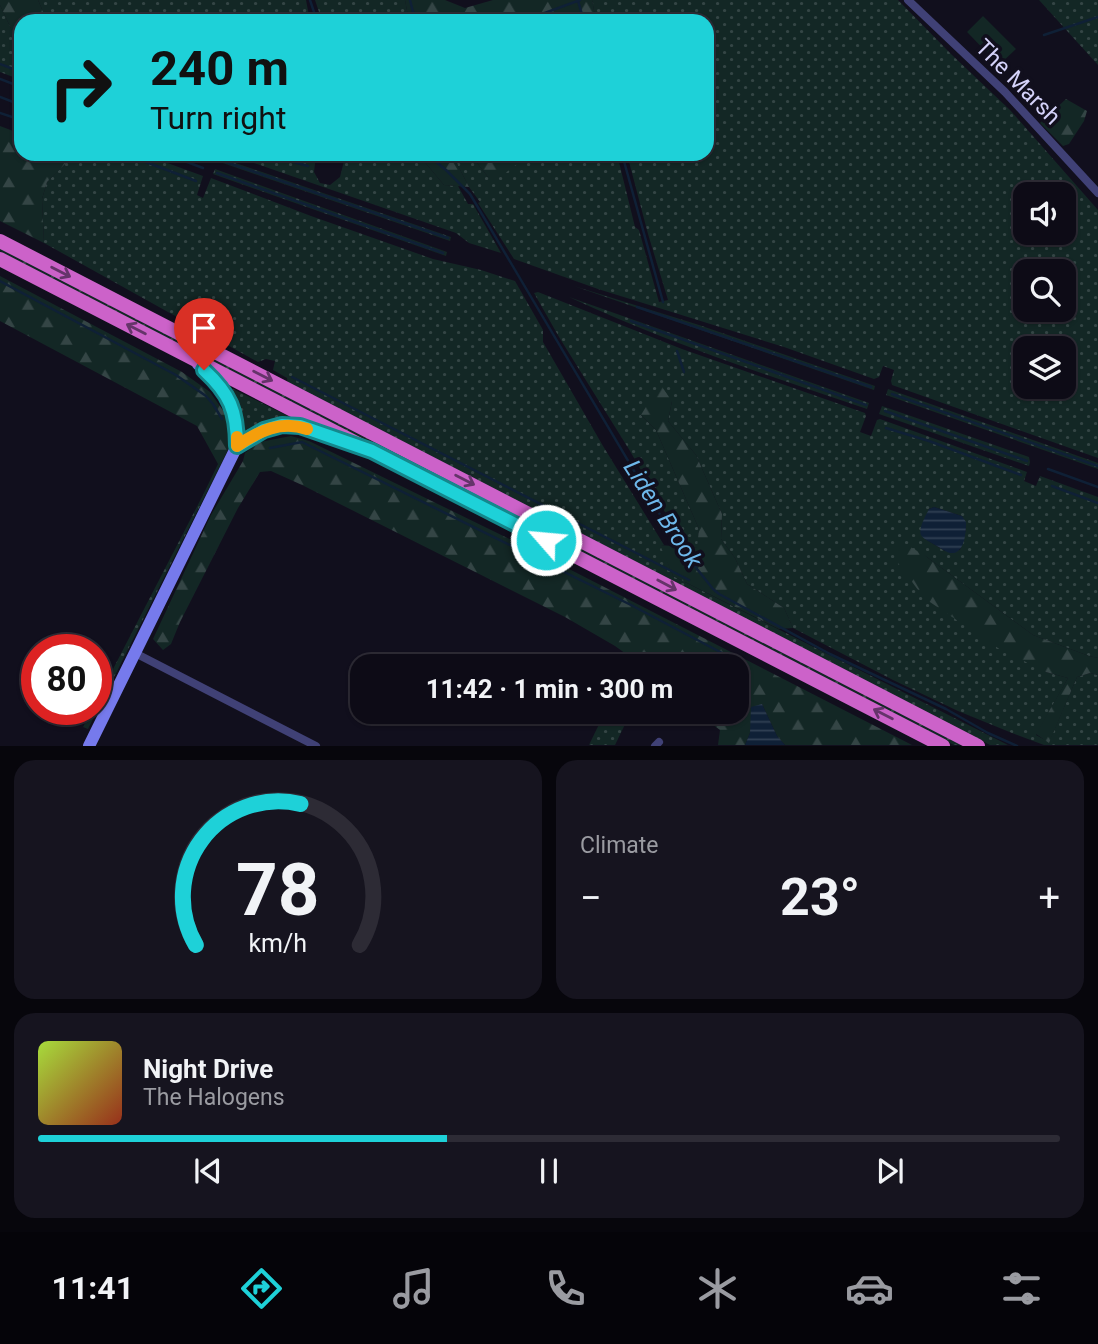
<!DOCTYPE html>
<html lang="en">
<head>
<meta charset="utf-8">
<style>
  :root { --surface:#0d0b16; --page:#16141f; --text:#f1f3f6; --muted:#9a9ba1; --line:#2d2b35; --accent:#1ed1d8 }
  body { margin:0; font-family:Roboto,sans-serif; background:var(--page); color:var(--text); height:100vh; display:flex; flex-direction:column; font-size:26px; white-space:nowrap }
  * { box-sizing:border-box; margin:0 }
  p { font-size:23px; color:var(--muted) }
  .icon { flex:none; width:38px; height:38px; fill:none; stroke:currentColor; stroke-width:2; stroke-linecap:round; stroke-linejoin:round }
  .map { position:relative; height:746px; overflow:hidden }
  .details { display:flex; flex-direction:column; gap:14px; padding:14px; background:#07060c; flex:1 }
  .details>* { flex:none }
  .hud { position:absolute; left:14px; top:14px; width:700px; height:147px; border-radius:21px; box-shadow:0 2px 5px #0004,0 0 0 2px var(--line); background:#1ed1d8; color:#111; overflow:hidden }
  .buttons { position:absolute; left:1013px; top:182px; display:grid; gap:14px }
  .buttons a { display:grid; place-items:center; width:63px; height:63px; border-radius:14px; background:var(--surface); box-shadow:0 2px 5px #0004,0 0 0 2px var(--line); font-size:35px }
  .speed { position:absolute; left:21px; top:634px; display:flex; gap:14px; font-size:35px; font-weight:700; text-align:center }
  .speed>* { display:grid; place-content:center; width:91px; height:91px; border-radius:50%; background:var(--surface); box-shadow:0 2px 5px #0004,0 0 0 2px var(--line); line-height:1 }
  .speed .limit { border:10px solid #d22; background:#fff; color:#111 }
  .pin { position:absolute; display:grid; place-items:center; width:60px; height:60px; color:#fff; margin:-72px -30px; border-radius:50% 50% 50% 0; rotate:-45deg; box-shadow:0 0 7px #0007 }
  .pin .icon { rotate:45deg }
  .me { position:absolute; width:77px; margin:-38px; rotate:297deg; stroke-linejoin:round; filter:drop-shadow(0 0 5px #0008) }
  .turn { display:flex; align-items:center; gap:24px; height:147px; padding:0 21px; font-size:32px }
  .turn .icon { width:91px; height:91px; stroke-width:2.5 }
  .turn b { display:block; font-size:49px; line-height:60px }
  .big { font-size:52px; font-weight:700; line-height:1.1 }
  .details .tile { flex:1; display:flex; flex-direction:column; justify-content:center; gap:10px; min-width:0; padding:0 24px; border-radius:21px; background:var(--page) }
  .details .dial { align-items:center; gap:0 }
  .dial svg { height:182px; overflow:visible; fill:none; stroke:var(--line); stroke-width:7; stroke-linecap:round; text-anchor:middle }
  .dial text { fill:var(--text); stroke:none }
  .song { display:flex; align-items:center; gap:21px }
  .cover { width:84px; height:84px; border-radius:10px; background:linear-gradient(135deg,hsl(80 70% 55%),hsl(10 70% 35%)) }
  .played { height:7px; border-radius:4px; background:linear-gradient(90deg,var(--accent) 40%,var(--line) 40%) }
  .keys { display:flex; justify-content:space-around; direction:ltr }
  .heat { display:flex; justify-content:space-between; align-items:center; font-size:38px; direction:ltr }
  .details .tiles { flex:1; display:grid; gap:14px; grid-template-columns:1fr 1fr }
  .tile:last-child { grid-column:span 2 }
  .trip { position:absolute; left:350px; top:654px; width:399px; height:70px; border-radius:21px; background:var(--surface); box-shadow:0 2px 5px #0004,0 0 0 2px var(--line); font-weight:700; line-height:70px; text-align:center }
  .menu { display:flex; height:112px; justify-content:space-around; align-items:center; background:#050409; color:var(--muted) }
  .menu .icon { width:49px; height:49px }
  .menu .on { color:var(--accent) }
  .menu b { font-size:32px; color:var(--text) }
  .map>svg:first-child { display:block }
  .green { fill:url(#green-dots); fill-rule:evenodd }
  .forest { fill:url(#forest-firs) }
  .pitch { fill:#132725 }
  .water { fill:url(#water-rules) }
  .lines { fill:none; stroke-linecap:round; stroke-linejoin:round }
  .stream { stroke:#0f2036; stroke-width:2.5 }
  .minor { stroke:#404176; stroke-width:8 }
  .secondary { stroke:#767aec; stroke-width:12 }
  .trunk { stroke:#cc62c9; stroke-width:14 }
  .oneway { stroke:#65346a }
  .route-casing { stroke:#14888c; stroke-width:18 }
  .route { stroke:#1ed1d8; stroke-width:12 }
  .slow { stroke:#f59e0b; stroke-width:12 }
  .labels { text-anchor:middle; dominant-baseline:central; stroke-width:7; stroke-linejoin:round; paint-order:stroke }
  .street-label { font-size:23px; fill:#d4d2f9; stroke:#110f1d }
  .water-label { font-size:24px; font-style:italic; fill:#6eb8eb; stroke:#110f1d }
</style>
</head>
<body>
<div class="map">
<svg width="1098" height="746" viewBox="0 0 1098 746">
  <defs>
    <pattern id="green-dots" width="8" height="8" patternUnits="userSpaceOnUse" patternTransform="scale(1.75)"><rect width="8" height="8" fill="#132725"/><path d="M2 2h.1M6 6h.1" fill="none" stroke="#344545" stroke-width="1.8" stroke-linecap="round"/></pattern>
    <pattern id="forest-firs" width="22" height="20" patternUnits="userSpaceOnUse" patternTransform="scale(1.75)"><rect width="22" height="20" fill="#132725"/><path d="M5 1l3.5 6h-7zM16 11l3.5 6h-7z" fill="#344545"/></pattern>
    <pattern id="water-rules" width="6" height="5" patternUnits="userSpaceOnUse" patternTransform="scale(1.75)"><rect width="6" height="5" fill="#0f2036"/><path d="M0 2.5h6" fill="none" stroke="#314054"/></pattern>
  </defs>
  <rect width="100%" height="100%" fill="#110f1d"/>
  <g class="green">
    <polygon points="38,0 306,0 310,21 47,21"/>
    <polygon points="315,0 405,0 409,21 322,21"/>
    <path d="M592,0H898L951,54L1010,110L1098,210V458L892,385L891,381L894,370L883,366L879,377L874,379L784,347L598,289L514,259L478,203L480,202L469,187L452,154H470L488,177L531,154H617L635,227L639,230L659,302L668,300L648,234L627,154H707V21H596ZM1026,194H1064V233H1026ZM1026,271H1064V310H1026ZM1026,348H1064V387H1026Z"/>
    <polygon points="1040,0 1098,0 1098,65 1039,0"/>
    <polygon points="0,5 21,50 21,80 0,72"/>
    <polygon points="72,154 101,154 106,155 107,154 143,154 203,176 197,195 203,198 211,178 311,216 433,259 481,270 515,281 543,330 543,342 603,446 664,545 661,545 673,576 1008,745 990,745 288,384 287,378 273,370 275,361 266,359 258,362 44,243 42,199 47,182 73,155"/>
    <polygon points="228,154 316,155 314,172 320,183 330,185 340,177 344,161 336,158 337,154 418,154 444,185 458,186 468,204 473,204 501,253 469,243 456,233"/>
    <polygon points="218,157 451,237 450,241 217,161"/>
    <polygon points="215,169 447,252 446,256 213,174"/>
    <polygon points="0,247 965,745 954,745 0,254"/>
    <polygon points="574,286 699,325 875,386 874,390"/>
    <path d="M538,292L682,349L865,413L866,416L860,432L871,436L877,420L880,419L1027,472L1024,481L1036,486L1040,476L1098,497V658L1089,656L1033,635L924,555L1046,672L1068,678L1036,735L1049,742L1077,677L1090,673L1098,675V745H1044L1012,733L958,711L893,680L793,628L784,608L747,584L735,558L721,539L722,514L696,455L668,421L672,401L641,415L656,430L699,529L698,548L685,547L630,451L559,337L534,293ZM934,507L962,516L966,529L960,550L945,551L925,539L921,530L929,509Z"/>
    <path d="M569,297L869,403L867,409C767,375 665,342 569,297Z"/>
    <polygon points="229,387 292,418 265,423 244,435 240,410"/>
    <polygon points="888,389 1098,463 1098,469 886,395"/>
    <polygon points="882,406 1029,457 1030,462 1029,466 879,414"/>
    <polygon points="203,495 205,496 88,729 83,727 93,709 96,709 96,702"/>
    <polygon points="605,712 631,712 615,745 589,745"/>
  </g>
  <g class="forest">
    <polygon points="0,0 38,0 47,21 21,21 21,50 0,5"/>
    <polygon points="405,0 445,0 465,8 493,0 592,0 596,21 576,21 566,17 551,21 409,21"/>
    <polygon points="1066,99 1087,111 1084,121 1069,144 1063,146 1040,123"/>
    <polygon points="0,126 21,134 21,154 74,155 47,182 42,199 44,243 0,221"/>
    <polygon points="418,154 452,154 469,187 444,185"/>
    <polygon points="470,154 531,154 501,176 488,177"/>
    <polygon points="0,276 182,372 210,392 229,419 231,444 205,496 203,495 218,464 197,426 0,321"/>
    <polygon points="660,384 672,401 668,421 696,455 722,514 721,539 735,558 747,584 784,608 793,628 779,629 673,576 660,545 697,548 699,529 656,430 641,415"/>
    <polygon points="291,436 309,441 534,551 912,745 785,745 777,736 762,704 745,745 718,745 720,730 696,712 737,712 737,667 632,667 629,656 615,646 565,617 302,485 271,471 260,472 238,508 180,622 171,644 163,650 153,639 211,515 243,461 245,453 260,442"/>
    <polygon points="902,542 924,555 1033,635 1089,656 1098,658 1098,675 1090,673 1077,677 1049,743 1036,734 1068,678 1046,672 998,648 924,598 898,563 896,546"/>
  </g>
  <polygon class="pitch" points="983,16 1016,49 999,65 967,32"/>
  <g class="water">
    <path d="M934,507L962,516L966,522C966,532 965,555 950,553C945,552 940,547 935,545C931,542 924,540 921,535C918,529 926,515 929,509Z"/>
    <polygon points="762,704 777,736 785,745 745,745 750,733 751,707"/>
  </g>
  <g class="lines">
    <g class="stream">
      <polyline points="310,0 317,21"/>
      <polyline points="410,0 413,12 417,16 456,17 469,21"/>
      <polyline points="578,1 584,21"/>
      <polyline points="508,21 542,14 580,0"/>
      <polyline points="1044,35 1098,17"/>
      <polyline points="0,64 21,72"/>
      <polyline points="0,79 21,87"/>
      <polyline points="0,97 21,105"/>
      <polyline points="0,113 21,120"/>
      <polyline points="125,154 196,181"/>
      <polyline points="166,154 203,168"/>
      <polyline points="204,154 207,155"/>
      <polyline points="266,154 308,166"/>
      <polyline points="427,154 446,170 470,194 678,545 713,589 719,594 830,654 946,709 988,733 1017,746"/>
      <polyline points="622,154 663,302"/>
      <polyline points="220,160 448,238"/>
      <polyline points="217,173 443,253"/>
      <polyline points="0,281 176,375 206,396 213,404 222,419"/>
      <polyline points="637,307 871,387"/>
      <polyline points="631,321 866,405"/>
      <polyline points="677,351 684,372"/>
      <polyline points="292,377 689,580"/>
      <polyline points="892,394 1098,466"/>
      <polyline points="885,411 1027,461"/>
      <polyline points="886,428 929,441 1021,475"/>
      <polyline points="270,448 302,442 631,605 741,663"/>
      <polyline points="1048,469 1098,487"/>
      <polyline points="1052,486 1098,503"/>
    </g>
    <g class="minor">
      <polyline points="908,0 1005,92 1098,193"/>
      <polyline points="135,653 316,746"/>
      <polyline points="655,746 659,742"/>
    </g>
    <g class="secondary">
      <path d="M237,446C280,416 295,425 341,441"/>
      <path d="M89,746L237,446C237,404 228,392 198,364"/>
    </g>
    <g class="trunk">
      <polyline points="0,241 978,746"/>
      <polyline points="0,259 943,746"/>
    </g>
  </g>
  <defs><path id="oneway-shaft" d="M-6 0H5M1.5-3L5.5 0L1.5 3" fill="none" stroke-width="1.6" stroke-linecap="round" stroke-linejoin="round" transform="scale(1.75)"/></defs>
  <g class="oneway">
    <use href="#oneway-shaft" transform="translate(61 272) rotate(27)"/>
    <use href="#oneway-shaft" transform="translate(136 329) rotate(-153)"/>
    <use href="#oneway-shaft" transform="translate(263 376) rotate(27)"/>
    <use href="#oneway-shaft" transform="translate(465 480) rotate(27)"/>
    <use href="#oneway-shaft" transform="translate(667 585) rotate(28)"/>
    <use href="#oneway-shaft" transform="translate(883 714) rotate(-153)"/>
  </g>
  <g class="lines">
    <defs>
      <path id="route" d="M204,370C230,394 237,411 237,446L264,430L282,425L300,426L372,451L546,540"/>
    </defs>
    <use href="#route" class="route-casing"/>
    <use href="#route" class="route"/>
    <path class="slow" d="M237,437V446C259,431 281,420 307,429"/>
  </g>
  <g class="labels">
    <g class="street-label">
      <text transform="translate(1018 82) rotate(45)">The Marsh</text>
    </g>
    <g class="water-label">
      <text transform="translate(663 514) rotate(57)">Liden Brook</text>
    </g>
  </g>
</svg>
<div class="buttons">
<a><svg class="icon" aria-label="sound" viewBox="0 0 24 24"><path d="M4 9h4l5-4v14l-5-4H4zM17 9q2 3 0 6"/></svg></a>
<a><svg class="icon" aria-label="search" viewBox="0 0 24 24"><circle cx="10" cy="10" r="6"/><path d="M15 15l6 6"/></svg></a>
<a><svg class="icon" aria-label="layers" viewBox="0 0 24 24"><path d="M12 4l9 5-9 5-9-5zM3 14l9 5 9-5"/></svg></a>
</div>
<div class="speed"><div class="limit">80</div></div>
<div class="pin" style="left:204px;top:370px;background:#d93025"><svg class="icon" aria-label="arrive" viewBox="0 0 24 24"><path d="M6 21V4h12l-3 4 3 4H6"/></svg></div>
<svg class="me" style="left:546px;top:540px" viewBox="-20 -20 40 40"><circle r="17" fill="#1ed1d8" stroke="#fff" stroke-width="3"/><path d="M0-11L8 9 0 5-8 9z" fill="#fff"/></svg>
<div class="trip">11:42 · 1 min · 300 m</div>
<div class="hud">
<div class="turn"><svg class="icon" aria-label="right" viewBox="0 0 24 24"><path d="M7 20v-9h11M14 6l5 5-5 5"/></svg><div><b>240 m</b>Turn right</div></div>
</div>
</div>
<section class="details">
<div class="tiles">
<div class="tile dial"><svg viewBox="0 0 100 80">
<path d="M14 69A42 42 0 1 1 86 69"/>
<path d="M14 69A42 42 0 0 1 60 7" stroke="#1ed1d8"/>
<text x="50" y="56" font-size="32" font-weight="700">78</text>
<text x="50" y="72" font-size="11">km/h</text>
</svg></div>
<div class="tile"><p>Climate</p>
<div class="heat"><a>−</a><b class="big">23°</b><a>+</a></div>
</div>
<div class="tile">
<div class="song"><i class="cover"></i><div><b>Night Drive</b><p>The Halogens</p></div></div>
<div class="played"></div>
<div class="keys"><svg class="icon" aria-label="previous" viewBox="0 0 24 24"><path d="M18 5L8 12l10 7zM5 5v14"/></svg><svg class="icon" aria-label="pause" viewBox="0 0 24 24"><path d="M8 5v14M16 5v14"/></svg><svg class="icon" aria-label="next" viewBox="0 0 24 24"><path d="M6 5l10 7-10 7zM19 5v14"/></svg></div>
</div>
</div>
</section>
<nav class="menu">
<b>11:41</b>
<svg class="icon on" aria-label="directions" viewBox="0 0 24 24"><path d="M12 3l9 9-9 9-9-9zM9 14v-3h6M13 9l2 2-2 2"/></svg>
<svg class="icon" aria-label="music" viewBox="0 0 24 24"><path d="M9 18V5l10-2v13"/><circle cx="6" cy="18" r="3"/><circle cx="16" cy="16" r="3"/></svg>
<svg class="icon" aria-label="phone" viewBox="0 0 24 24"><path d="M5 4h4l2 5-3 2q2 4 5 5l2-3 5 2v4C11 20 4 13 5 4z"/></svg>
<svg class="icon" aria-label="climate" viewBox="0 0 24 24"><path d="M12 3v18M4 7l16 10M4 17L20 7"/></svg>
<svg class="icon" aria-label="car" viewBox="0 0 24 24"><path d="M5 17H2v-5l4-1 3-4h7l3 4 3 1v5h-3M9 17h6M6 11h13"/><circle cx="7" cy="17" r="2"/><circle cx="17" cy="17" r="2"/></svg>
<svg class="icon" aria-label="filters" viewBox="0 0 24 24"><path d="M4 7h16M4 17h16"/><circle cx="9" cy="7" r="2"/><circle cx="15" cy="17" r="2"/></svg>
</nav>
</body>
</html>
